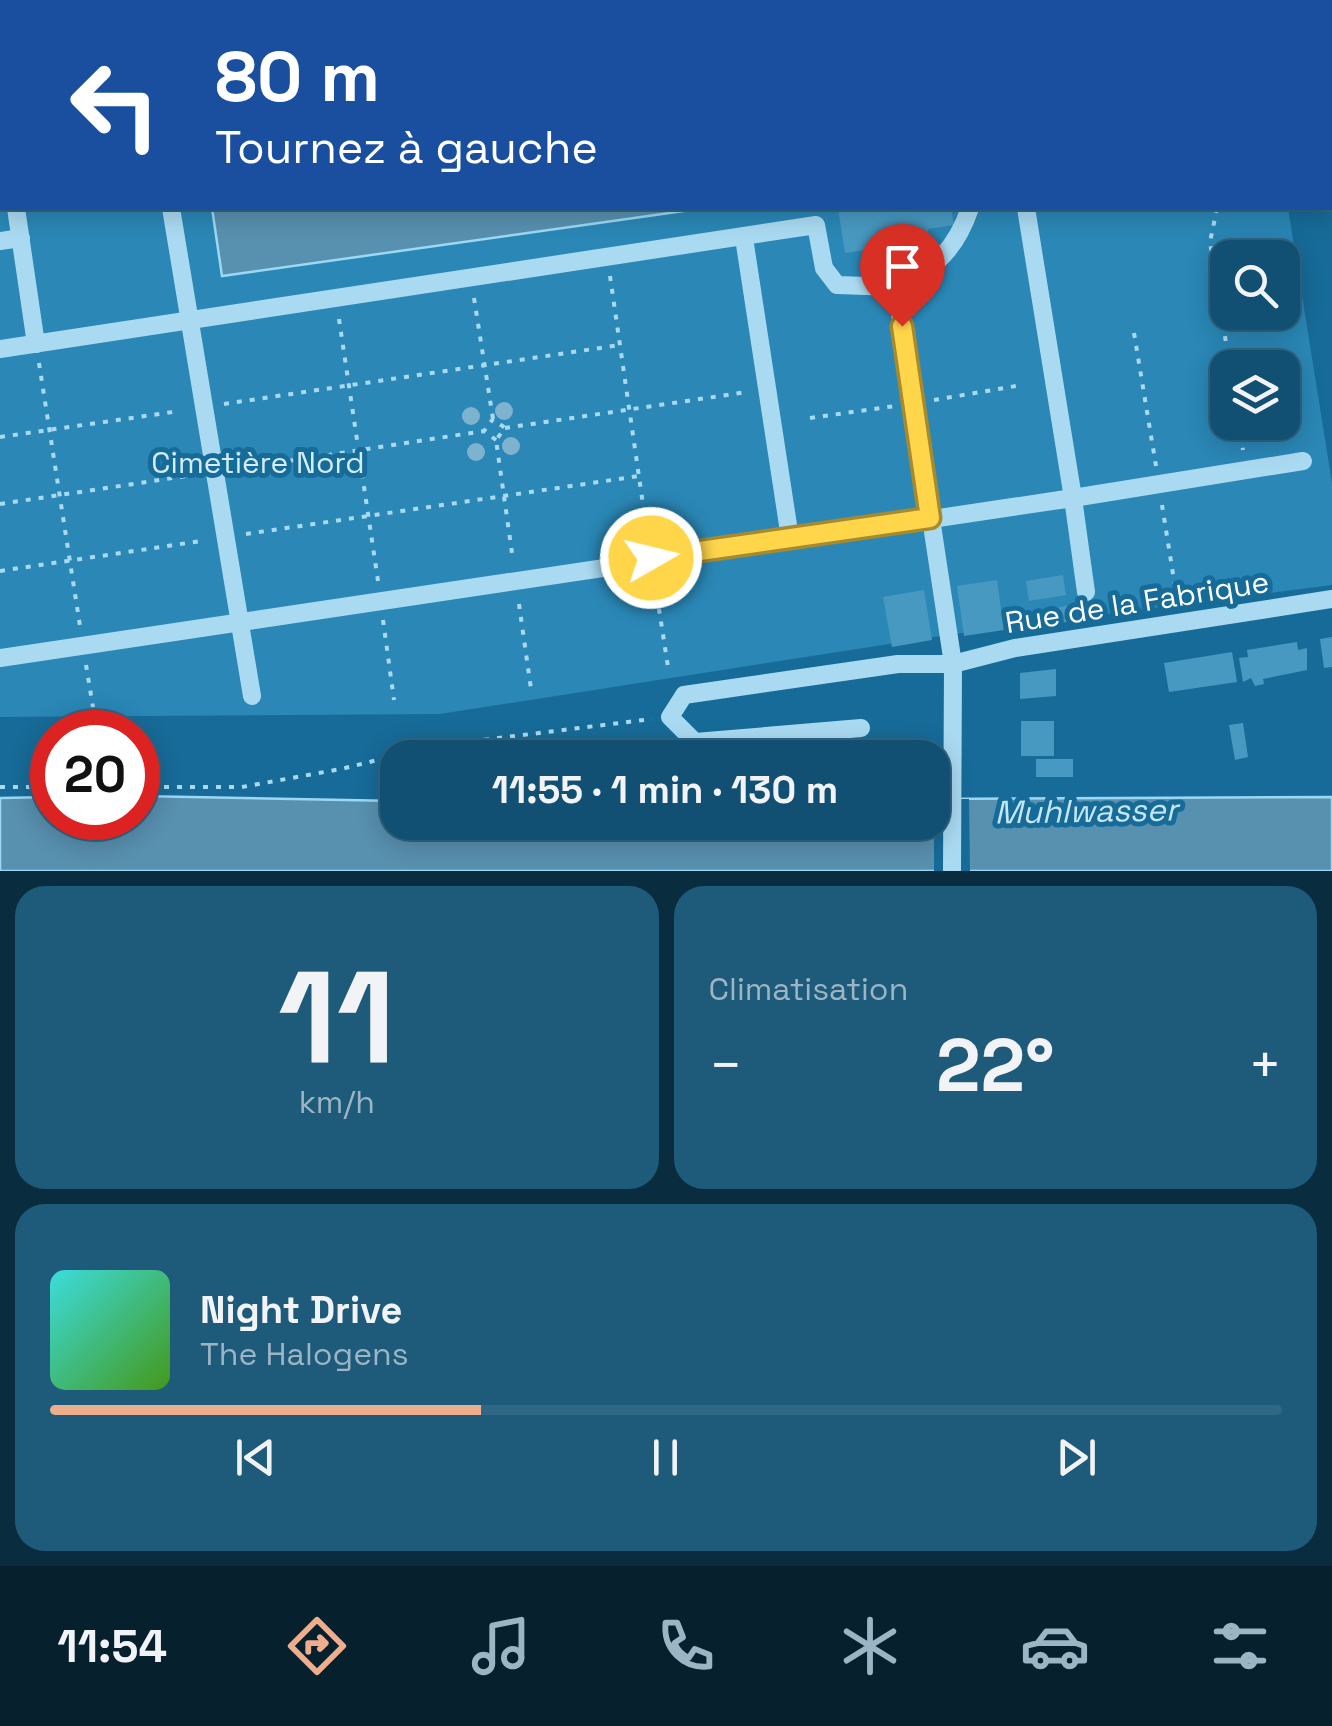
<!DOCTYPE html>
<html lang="fr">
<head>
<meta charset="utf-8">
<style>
  :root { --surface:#115072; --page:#1e5a7a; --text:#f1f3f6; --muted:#9cb5c4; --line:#306784; --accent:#eead8d }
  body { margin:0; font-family:"Space Grotesk",sans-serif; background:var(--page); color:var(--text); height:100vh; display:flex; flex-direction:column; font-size:38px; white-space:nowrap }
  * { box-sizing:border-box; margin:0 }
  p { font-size:32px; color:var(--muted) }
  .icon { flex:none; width:55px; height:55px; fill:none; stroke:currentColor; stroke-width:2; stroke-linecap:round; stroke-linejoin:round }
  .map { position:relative; height:871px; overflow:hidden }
  .panel { display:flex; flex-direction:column; gap:15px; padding:15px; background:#092c3f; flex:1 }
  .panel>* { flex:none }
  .guide { position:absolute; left:0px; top:0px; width:1332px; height:210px; box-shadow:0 5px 25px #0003,0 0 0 2px var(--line); background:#1a4fa0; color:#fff; overflow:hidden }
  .fabs { position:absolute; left:1210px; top:240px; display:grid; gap:20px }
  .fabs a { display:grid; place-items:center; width:90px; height:90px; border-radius:20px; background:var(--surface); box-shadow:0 5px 25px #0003,0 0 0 2px var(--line); font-size:50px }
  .speed { position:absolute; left:30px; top:710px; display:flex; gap:20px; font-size:50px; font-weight:700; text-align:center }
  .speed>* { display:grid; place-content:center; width:130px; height:130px; border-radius:50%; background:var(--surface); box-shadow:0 5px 25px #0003,0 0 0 2px var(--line); line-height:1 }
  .speed .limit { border:15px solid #d22; background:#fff; color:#111 }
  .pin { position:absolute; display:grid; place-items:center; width:85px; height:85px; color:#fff; margin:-102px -42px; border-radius:50% 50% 50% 0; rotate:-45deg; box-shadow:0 0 10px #0007 }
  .pin .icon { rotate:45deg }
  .me { position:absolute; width:110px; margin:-55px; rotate:82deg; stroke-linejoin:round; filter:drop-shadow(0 0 8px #0008) }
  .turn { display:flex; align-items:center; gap:35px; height:210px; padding:0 50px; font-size:45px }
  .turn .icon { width:130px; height:130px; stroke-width:2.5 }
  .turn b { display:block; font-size:70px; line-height:85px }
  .big { font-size:75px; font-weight:700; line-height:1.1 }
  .panel .card { flex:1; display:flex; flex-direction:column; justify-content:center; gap:15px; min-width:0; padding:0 35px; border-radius:30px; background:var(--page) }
  .panel .dial { align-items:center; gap:0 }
  .dial b { font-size:130px; line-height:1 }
  .song { display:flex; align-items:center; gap:30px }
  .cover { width:120px; height:120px; border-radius:15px; background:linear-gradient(135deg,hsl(180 70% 55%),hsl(100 70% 35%)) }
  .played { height:10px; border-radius:5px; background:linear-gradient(90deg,var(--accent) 35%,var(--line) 35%) }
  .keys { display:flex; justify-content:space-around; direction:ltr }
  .heat { display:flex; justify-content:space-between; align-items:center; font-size:55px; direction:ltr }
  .panel .tiles { flex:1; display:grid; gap:15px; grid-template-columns:1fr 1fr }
  .card:last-child { grid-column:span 2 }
  .trip { position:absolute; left:380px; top:740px; width:570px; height:100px; border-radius:30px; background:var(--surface); box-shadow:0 5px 25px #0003,0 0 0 2px var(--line); font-weight:700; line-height:100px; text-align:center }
  .menu { display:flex; height:160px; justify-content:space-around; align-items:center; background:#07202e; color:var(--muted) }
  .menu .icon { width:70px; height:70px }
  .menu .active { color:var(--accent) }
  .menu b { font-size:45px; color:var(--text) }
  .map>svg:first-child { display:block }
  .green { fill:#2a87b6; fill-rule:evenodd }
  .water { fill:#5890af; stroke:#9cd8f4; stroke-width:2.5 }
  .pier { fill:#176b98 }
  .building { fill:#4899c2 }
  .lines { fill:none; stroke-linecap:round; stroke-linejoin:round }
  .path { stroke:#aadaf2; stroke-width:4; stroke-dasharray:5 8; stroke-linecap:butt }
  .minor { stroke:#aadaf2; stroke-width:18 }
  .tree { fill:#7db3cf }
  .route-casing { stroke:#a68a30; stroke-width:25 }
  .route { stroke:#ffd54a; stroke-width:18 }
  .labels { text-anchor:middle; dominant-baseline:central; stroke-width:10; stroke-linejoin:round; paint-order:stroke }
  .park-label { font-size:30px; fill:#d1eefc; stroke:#176b98 }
  .street-label { font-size:30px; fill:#fff; stroke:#176b98 }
  .water-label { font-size:32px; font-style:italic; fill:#c5e8f9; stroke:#176b98 }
</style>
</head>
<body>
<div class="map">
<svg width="1332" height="871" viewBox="0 0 1332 871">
  <rect width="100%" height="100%" fill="#176b98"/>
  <g class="green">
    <polygon points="193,0 967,0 968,2 180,2"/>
    <path d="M0,35L2,208H1288L1332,483V585L947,635L440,714L0,717ZM1228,258H1282V312H1228ZM1228,368H1282V422H1228Z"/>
  </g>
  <g class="water">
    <polygon points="212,208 705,208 222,276"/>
    <polygon points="138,796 397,801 398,822 932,822 933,799 1332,797 1332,871 0,871 0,798 52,797 52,818 138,818"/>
  </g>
  <polygon class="pier" points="934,799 969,799 970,871 934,871"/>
  <g class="building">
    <polygon points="838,208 951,208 954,225 928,229 930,240 845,253"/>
    <polygon points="1063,575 1066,595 1029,601 1026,581"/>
    <polygon points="997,580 1004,630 964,636 957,586"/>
    <polygon points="924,590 932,640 892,647 883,597"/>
    <polygon points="1090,601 1093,618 1015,630 1013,617"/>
    <polygon points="1332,637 1332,667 1324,668 1320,639"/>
    <polygon points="1297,642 1298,650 1307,648 1307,670 1263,679 1264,684 1255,686 1251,678 1243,682 1239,658 1248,657 1247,650"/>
    <polygon points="1232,652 1237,682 1169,692 1164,663"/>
    <polygon points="1056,669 1056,696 1020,699 1020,673"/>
    <rect x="1021" y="721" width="33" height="35"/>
    <polygon points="1243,723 1248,757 1235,760 1229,725"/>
    <rect x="1036" y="759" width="37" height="18"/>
  </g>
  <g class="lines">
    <g class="path">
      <polyline points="1232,1 1232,2"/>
      <polyline points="1217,208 1210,242 1230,368"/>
      <polyline points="610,276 648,539"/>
      <polyline points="474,298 493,419"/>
      <polyline points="339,319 378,581"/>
      <polyline points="1134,333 1156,466"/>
      <polyline points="39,363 80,626"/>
      <polyline points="934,400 1016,386"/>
      <polyline points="224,404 620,345"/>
      <polyline points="810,418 895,406"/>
      <polyline points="1239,422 1243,450"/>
      <polyline points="505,428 747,392"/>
      <polyline points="0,437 180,411"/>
      <polyline points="496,440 484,431 493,419 505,428 496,440 513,560"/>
      <polyline points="237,469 484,431"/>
      <polyline points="0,504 193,475"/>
      <polyline points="1162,505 1177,599"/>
      <polyline points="246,534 639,476"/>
      <polyline points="0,571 201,541"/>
      <polyline points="655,583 668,667"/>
      <polyline points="519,604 531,689"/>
      <polyline points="383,620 394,700"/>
      <polyline points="86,665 93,707"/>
      <polyline points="0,787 52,787"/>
      <polyline points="138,787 242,787 341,769 434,746 652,719"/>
    </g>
    <g class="minor">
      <polyline points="784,0 785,2"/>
      <polyline points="434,2 450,0"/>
      <polyline points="0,71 2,70"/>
      <polyline points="0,112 2,126"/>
      <polyline points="1330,145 1332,145"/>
      <polyline points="0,181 2,181"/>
      <polyline points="16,208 36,344"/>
      <polyline points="171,208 252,696"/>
      <polyline points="744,238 790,538"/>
      <polyline points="0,241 21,238"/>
      <polyline points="0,349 816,225 824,268 837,285 896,287"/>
      <polyline points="1086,592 1073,498 1303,461"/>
      <polyline points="0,658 1073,498 1026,208"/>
      <polyline points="861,728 695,742 670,717 684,695 898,664 953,664 1015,648 1332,599"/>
      <path d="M952,871L953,664L896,287C935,269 956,249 970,208"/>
    </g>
  </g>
  <g class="tree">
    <circle cx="504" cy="411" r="9"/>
    <circle cx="471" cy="416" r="9"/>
    <circle cx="511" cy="446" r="9"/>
    <circle cx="476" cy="452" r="9"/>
  </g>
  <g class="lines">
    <defs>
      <polyline id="route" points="651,558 930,518 902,326"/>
    </defs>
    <use href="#route" class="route-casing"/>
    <use href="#route" class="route"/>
  </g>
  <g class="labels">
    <g class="park-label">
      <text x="258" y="462">Cimetière Nord</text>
    </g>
    <g class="street-label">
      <text transform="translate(1137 602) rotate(-9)">Rue de la Fabrique</text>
    </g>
    <g class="water-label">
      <text transform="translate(1086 811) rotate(-1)">Muhlwasser</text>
    </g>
  </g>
</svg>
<div class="fabs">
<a><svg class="icon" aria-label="search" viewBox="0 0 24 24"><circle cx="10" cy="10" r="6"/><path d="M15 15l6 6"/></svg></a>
<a><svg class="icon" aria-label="layers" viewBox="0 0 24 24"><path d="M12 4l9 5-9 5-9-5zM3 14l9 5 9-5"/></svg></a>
</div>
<div class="speed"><div class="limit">20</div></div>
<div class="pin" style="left:902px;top:326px;background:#d93025"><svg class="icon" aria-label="arrive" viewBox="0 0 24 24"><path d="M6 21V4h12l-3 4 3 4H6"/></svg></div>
<svg class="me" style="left:651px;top:558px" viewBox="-20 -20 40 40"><circle r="17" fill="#ffd54a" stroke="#fff" stroke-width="3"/><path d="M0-11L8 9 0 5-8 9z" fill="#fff"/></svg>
<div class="trip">11:55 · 1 min · 130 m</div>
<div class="guide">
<div class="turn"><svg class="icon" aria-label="left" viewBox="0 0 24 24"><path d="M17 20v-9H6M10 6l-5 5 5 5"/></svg><div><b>80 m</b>Tournez à gauche</div></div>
</div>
</div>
<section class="panel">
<div class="tiles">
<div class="card dial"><b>11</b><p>km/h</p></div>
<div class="card"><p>Climatisation</p>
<div class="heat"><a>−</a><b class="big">22°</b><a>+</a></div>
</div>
<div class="card">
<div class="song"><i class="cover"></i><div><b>Night Drive</b><p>The Halogens</p></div></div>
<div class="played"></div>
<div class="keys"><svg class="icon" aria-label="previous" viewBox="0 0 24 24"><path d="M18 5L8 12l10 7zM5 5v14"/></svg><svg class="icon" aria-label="pause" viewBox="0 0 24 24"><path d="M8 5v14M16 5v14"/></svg><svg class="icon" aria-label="next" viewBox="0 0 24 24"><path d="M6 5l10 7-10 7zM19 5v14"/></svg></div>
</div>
</div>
</section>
<nav class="menu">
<b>11:54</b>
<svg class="icon active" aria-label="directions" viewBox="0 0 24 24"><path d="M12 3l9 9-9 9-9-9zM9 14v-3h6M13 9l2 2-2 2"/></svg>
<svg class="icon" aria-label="music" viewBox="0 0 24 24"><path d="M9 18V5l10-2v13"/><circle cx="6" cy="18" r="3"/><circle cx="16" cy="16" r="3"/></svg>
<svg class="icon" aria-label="phone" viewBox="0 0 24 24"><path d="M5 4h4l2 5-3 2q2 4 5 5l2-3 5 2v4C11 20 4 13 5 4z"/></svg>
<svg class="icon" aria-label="climate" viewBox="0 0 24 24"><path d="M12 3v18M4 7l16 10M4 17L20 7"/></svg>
<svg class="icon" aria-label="car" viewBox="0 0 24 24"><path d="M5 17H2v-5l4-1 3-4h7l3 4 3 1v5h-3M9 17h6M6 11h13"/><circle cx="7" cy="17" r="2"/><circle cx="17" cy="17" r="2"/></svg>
<svg class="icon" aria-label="filters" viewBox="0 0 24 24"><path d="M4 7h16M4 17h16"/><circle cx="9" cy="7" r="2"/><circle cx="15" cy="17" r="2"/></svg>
</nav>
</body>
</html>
